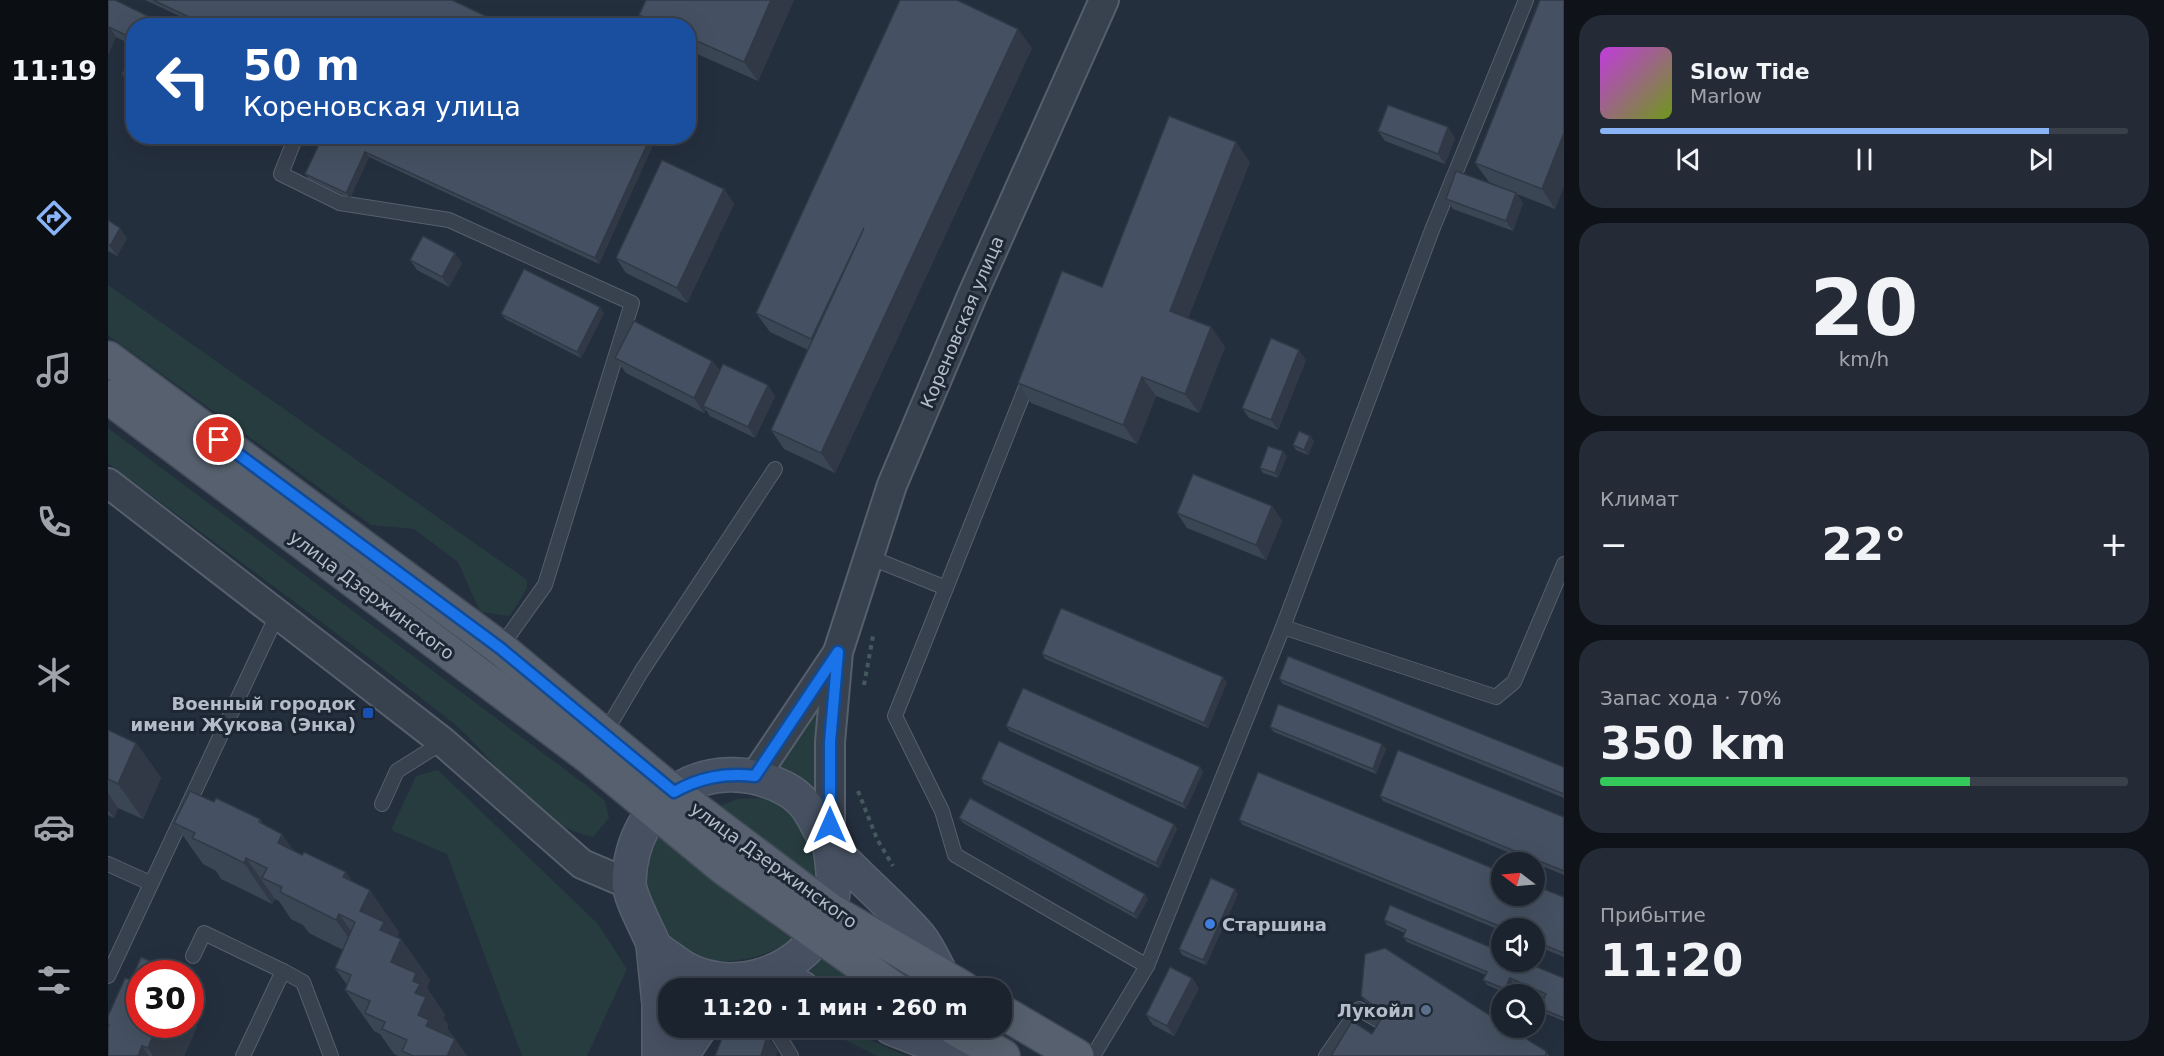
<!DOCTYPE html>
<html lang="ru">
<head>
<meta charset="utf-8">
<style>
  :root { --surface:#1b232e; --page:#242b36; --text:#f1f3f6; --muted:#a0a4aa; --line:#39404a; --accent:#8ab4f8 }
  body { margin:0; font-family:"DejaVu Sans",sans-serif; background:var(--page); color:var(--text); height:100vh; display:flex; flex-direction:column; font-size:22px; white-space:nowrap }
  * { box-sizing:border-box; margin:0 }
  p { font-size:20px; color:var(--muted) }
  .icon { flex:none; width:33px; height:33px; fill:none; stroke:currentColor; stroke-width:2; stroke-linecap:round; stroke-linejoin:round }
  .map { position:relative; flex:1; overflow:hidden }
  .drawer { display:flex; flex-direction:column; gap:15px; padding:15px; background:#0f1319; width:600px }
  .drawer>* { flex:none }
  .top-card { position:absolute; left:18px; top:18px; width:570px; height:126px; border-radius:24px; box-shadow:0 6px 24px #0002,0 0 0 2px var(--line); background:#1a4fa0; color:#fff; overflow:hidden }
  .needle { width:39px; rotate:286deg }
  .fabs { position:absolute; left:1383px; top:852px; display:grid; gap:12px }
  .fabs a { display:grid; place-items:center; width:54px; height:54px; border-radius:50%; background:var(--surface); box-shadow:0 6px 24px #0002,0 0 0 2px var(--line); font-size:30px }
  .speed { position:absolute; left:18px; top:960px; display:flex; gap:12px; font-size:30px; font-weight:700; text-align:center }
  .speed>* { display:grid; place-content:center; width:78px; height:78px; border-radius:50%; background:var(--surface); box-shadow:0 6px 24px #0002,0 0 0 2px var(--line); line-height:1 }
  .speed .limit { border:9px solid #d22; background:#fff; color:#111 }
  .pin { position:absolute; display:grid; place-items:center; width:51px; height:51px; color:#fff; margin:-26px; border:3px solid #fff; border-radius:50%; box-shadow:0 2px 6px #0007 }
  .me { position:absolute; width:66px; margin:-33px; rotate:0deg; stroke-linejoin:round; filter:drop-shadow(0 0 4px #0008) }
  .turn { display:flex; align-items:center; gap:21px; height:126px; padding:0 18px; font-size:27px }
  .turn .icon { width:78px; height:78px; stroke-width:2.5 }
  .turn b { display:block; font-size:42px; line-height:51px }
  .big { font-size:45px; font-weight:700; line-height:1.1 }
  .drawer .tile { flex:1; display:flex; flex-direction:column; justify-content:center; gap:9px; min-width:0; padding:0 21px; border-radius:24px; background:var(--page) }
  .drawer .dial { align-items:center; gap:0 }
  .dial b { font-size:78px; line-height:1 }
  .song { display:flex; align-items:center; gap:18px }
  .cover { width:72px; height:72px; border-radius:9px; background:linear-gradient(135deg,hsl(290 70% 55%),hsl(80 70% 35%)) }
  .played { height:6px; border-radius:3px; background:linear-gradient(90deg,var(--accent) 85%,var(--line) 85%) }
  .keys { display:flex; justify-content:space-around; direction:ltr }
  .heat { display:flex; justify-content:space-between; align-items:center; font-size:33px; direction:ltr }
  .charge { height:9px; border-radius:4px; background:linear-gradient(90deg,#34c759 70%,var(--line) 0) }
  .trip { position:absolute; left:550px; top:978px; width:354px; height:60px; border-radius:24px; background:var(--surface); box-shadow:0 6px 24px #0002,0 0 0 2px var(--line); font-weight:700; line-height:60px; text-align:center }
  main { display:flex; flex:1; min-height:0 }
  .tabs { display:flex; flex-direction:column; width:108px; justify-content:space-around; align-items:center; background:#0b0e12; color:var(--muted) }
  .tabs .icon { width:42px; height:42px }
  .tabs .selected { color:var(--accent) }
  .tabs b { font-size:27px; color:var(--text) }
  .map>svg:first-child { display:block }
  .green { fill:#263c3f }
  .lines { fill:none; stroke-linecap:round; stroke-linejoin:round }
  .lane-casing { stroke:#565f6c; stroke-width:16 }
  .street-casing { stroke:#565f6c; stroke-width:32 }
  .secondary-casing { stroke:#565f6c; stroke-width:36 }
  .primary-casing { stroke:#414a57; stroke-width:36 }
  .path { stroke:#44595c; stroke-width:4; stroke-dasharray:4.5 4.5; stroke-linecap:butt }
  .lane { stroke:#38414e; stroke-width:14 }
  .street { stroke:#38414e; stroke-width:28 }
  .secondary { stroke:#465061; stroke-width:33 }
  .primary { stroke:#56606e; stroke-width:33 }
  .wall { fill:#3b4654 }
  .shaded-wall { fill:#303945 }
  .building { fill:#455162; stroke:#303945; stroke-width:1.5 }
  .route-casing { stroke:#114b97; stroke-width:15 }
  .route { stroke:#1a73e8; stroke-width:10 }
  .transit-dot { fill:#1a4fb4; stroke:#1d2633; stroke-width:2 }
  .shop-dot { fill:#3f7fe0; stroke:#1d2633; stroke-width:2 }
  .service-dot { fill:#5c6f8a; stroke:#1d2633; stroke-width:2 }
  .labels { text-anchor:middle; dominant-baseline:central; stroke-width:6; stroke-linejoin:round; paint-order:stroke }
  .street-label { font-size:18px; fill:#b4bcc9; stroke:#1d2633 }
  .poi-label { font-size:18px; font-weight:bold; fill:#b4bcc9; stroke:#1d2633; text-anchor:end }
</style>
</head>
<body>
<main>
<nav class="tabs">
<b>11:19</b>
<svg class="icon selected" aria-label="directions" viewBox="0 0 24 24"><path d="M12 3l9 9-9 9-9-9zM9 14v-3h6M13 9l2 2-2 2"/></svg>
<svg class="icon" aria-label="music" viewBox="0 0 24 24"><path d="M9 18V5l10-2v13"/><circle cx="6" cy="18" r="3"/><circle cx="16" cy="16" r="3"/></svg>
<svg class="icon" aria-label="phone" viewBox="0 0 24 24"><path d="M5 4h4l2 5-3 2q2 4 5 5l2-3 5 2v4C11 20 4 13 5 4z"/></svg>
<svg class="icon" aria-label="climate" viewBox="0 0 24 24"><path d="M12 3v18M4 7l16 10M4 17L20 7"/></svg>
<svg class="icon" aria-label="car" viewBox="0 0 24 24"><path d="M5 17H2v-5l4-1 3-4h7l3 4 3 1v5h-3M9 17h6M6 11h13"/><circle cx="7" cy="17" r="2"/><circle cx="17" cy="17" r="2"/></svg>
<svg class="icon" aria-label="filters" viewBox="0 0 24 24"><path d="M4 7h16M4 17h16"/><circle cx="9" cy="7" r="2"/><circle cx="15" cy="17" r="2"/></svg>
</nav>
<div class="map">
<svg width="1456" height="1056" viewBox="0 0 1456 1056">
  <rect width="100%" height="100%" fill="#242f3e"/>
  <g class="green">
    <polygon points="0,285 419,580 419,588 402,616 372,612 350,562 306,529 263,525 0,335"/>
    <path d="M0,428L479,786L497,801L501,818L485,837C418,823 389,757 339,718C228,631 113,548 0,463Z"/>
    <polygon points="720,677 717,805 657,770"/>
    <polygon points="330,770 490,924 519,969 479,1056 414,1056 339,854 283,830 308,776"/>
    <polygon points="653,798 673,803 695,820 712,865 709,886 609,807 630,799"/>
    <path d="M543,825L689,937C638,972 573,973 545,911C542,904 537,897 535,890C532,875 541,841 543,825Z"/>
    <polygon points="711,957 756,988 711,988 685,979"/>
    <polygon points="713,1028 734,1028 799,1056 769,1056"/>
  </g>
  <g class="lines">
    <defs>
      <g id="lane">
        <polyline points="188,136 173,174 232,203 341,220 524,303 437,585 392,648"/>
        <polyline points="922,377 787,716 834,811 847,855 1039,966"/>
        <polyline points="761,557 838,588"/>
        <polyline points="1175,627 1388,697 1406,682 1456,564"/>
        <polyline points="497,733 533,672 667,469"/>
        <polyline points="274,804 289,771 335,742"/>
        <polyline points="0,864 42,883"/>
        <polyline points="85,956 96,933 175,971 135,1056"/>
        <polyline points="175,971 195,982 223,1056"/>
        <polyline points="0,976 170,613"/>
        <polyline points="671,1028 669,1033 683,1056"/>
        <polyline points="985,1056 1039,966 1175,627 1324,230 1418,0"/>
        <polyline points="1218,1056 1251,1009 1287,1030"/>
      </g>
      <g id="street">
        <polyline points="0,483 335,742 474,864 521,884"/>
        <polyline points="647,776 729,654"/>
        <polyline points="722,846 722,742 730,652 784,485 864,296 996,0"/>
      </g>
      <g id="secondary">
        <path d="M722,846C725,868 728,887 722,909C704,973 619,1001 567,962C560,956 547,950 544,941C538,927 521,896 521,882C523,797 603,749 678,789C706,804 707,829 725,849C752,879 784,905 811,936C820,947 827,963 834,976"/>
        <polyline points="545,945 551,1004 551,1056"/>
        <polyline points="663,973 694,988"/>
        <polyline points="783,1028 854,1056"/>
        <polyline points="573,1056 592,1028"/>
      </g>
      <g id="primary">
        <polyline points="0,358 392,648 565,792 722,910 855,988"/>
        <polyline points="0,397 481,757 617,869 785,988"/>
        <polyline points="894,1012 969,1056"/>
        <polyline points="846,1028 895,1056"/>
      </g>
    </defs>
    <use href="#lane" class="lane-casing"/>
    <use href="#street" class="street-casing"/>
    <use href="#secondary" class="secondary-casing"/>
    <use href="#primary" class="primary-casing"/>
    <g class="path">
      <polyline points="756,685 765,636"/>
      <polyline points="750,791 769,839 785,866"/>
    </g>
    <use href="#lane" class="lane"/>
    <use href="#street" class="street"/>
    <use href="#secondary" class="secondary"/>
    <use href="#primary" class="primary"/>
  </g>
  <g class="wall">
    <polygon points="0,0 26,26 26,46 8,37 0,55"/>
    <polygon points="37,0 344,0 399,26 93,26"/>
    <polygon points="686,0 650,81 580,50 580,26 538,26 531,15"/>
    <polygon points="1456,0 1456,186 1447,209 1409,194 1415,203 1405,231 1345,209 1338,199 1402,191 1381,182 1367,163"/>
    <polygon points="924,48 727,473 676,449 663,430 700,350 662,332 648,313"/>
    <polygon points="26,49 26,87 21,85 14,74"/>
    <polygon points="1270,131 1347,138 1337,164 1277,141"/>
    <polygon points="215,136 549,136 491,264 261,157 242,198 201,179 197,174"/>
    <polygon points="1142,162 1080,318 1103,327 1117,347 1091,413 1048,396 1029,444 923,403 910,383 994,287"/>
    <polygon points="616,189 626,204 579,303 518,273 508,258"/>
    <polygon points="0,220 19,238 9,256 0,251"/>
    <polygon points="302,260 354,263 341,287 309,270"/>
    <polygon points="496,313 473,358 397,319 393,314"/>
    <polygon points="507,358 604,361 612,371 667,396 647,438 602,416 598,410 596,413 518,373"/>
    <polygon points="1198,360 1170,430 1141,418 1134,408"/>
    <polygon points="1202,436 1206,441 1200,455 1188,450 1185,445"/>
    <polygon points="1179,456 1170,478 1155,473 1152,468"/>
    <polygon points="1164,506 1174,521 1158,560 1079,528 1069,513"/>
    <polygon points="934,654 1119,682 1100,728 937,659"/>
    <polygon points="1171,679 1456,767 1456,798 1175,684"/>
    <polygon points="898,726 1092,767 1095,772 1078,809 902,731"/>
    <polygon points="1162,727 1278,749 1268,774 1166,732"/>
    <polygon points="0,730 28,743 53,778 35,819 10,808 6,818 0,815"/>
    <polygon points="873,779 1066,824 1069,829 1051,868 876,784"/>
    <polygon points="1272,796 1456,817 1456,875 1275,801"/>
    <polygon points="106,802 152,819 156,825 187,851 244,881 291,932 289,937 293,939 322,980 319,988 337,1015 335,1018 340,1025 339,1028 359,1056 290,1056 286,1054 272,1034 266,1031 237,990 239,985 227,968 235,950 201,933 195,925 183,919 171,901 167,899 164,904 136,890 113,879 108,871 95,864 66,823"/>
    <polygon points="851,818 1040,899 1029,919 855,823"/>
    <polygon points="1131,820 1456,897 1456,957 1426,945 1426,928 1394,928 1394,931 1135,825"/>
    <polygon points="1130,894 1098,965 1074,955 1071,949"/>
    <polygon points="1276,920 1456,978 1456,1021 1436,1013 1432,1008 1437,997 1405,984 1400,994 1379,985 1375,980 1378,975 1299,942 1295,937 1297,933 1279,925"/>
    <polygon points="33,957 67,972 68,974 32,974 32,1024 82,1024 82,994 92,1007 85,1022 89,1027 76,1056 0,1056 0,1016 17,978 23,980"/>
    <polygon points="1091,988 1066,1036 1045,1025 1038,1015"/>
    <polygon points="1253,996 1438,1051 1441,1056 1223,1056 1264,1034 1275,1016 1257,1001"/>
  </g>
  <g class="shaded-wall">
    <polygon points="663,0 686,0 650,81 636,62"/>
    <polygon points="40,16 47,26 36,26"/>
    <polygon points="1,27 8,37 0,55 0,30"/>
    <polygon points="910,29 924,48 727,473 713,453"/>
    <polygon points="1340,127 1347,138 1337,164 1330,154"/>
    <polygon points="1456,133 1456,186 1447,209 1434,189"/>
    <polygon points="543,136 549,136 491,264 487,258"/>
    <polygon points="1128,142 1142,162 1075,330 1062,311"/>
    <polygon points="257,152 261,157 242,198 238,193"/>
    <polygon points="616,189 626,204 579,303 569,288"/>
    <polygon points="1408,193 1415,203 1405,231 1398,221"/>
    <polygon points="12,228 19,238 9,256 2,246"/>
    <polygon points="756,228 717,358 703,339"/>
    <polygon points="347,253 354,263 341,287 334,277"/>
    <polygon points="492,307 496,313 473,358 469,352"/>
    <polygon points="1103,327 1117,347 1091,413 1077,394"/>
    <polygon points="1191,350 1198,360 1170,430 1163,420"/>
    <polygon points="604,361 615,376 595,406 598,410 596,413 586,398"/>
    <polygon points="1034,377 1048,396 1029,444 1015,425"/>
    <polygon points="660,385 667,396 647,438 640,427"/>
    <polygon points="1202,436 1206,441 1200,455 1196,450"/>
    <polygon points="1175,451 1179,456 1170,478 1167,473"/>
    <polygon points="1164,506 1174,521 1158,560 1148,545"/>
    <polygon points="1115,677 1119,682 1100,728 1096,723"/>
    <polygon points="28,743 53,778 35,819 10,784"/>
    <polygon points="1274,744 1278,749 1268,774 1265,769"/>
    <polygon points="1092,767 1095,772 1078,809 1075,804"/>
    <polygon points="0,793 10,808 6,818 0,810"/>
    <polygon points="1066,824 1069,829 1051,868 1048,863"/>
    <polygon points="174,834 203,875 170,843"/>
    <polygon points="138,858 167,899 164,904 136,863"/>
    <polygon points="238,872 257,901 262,890 291,932 288,939 293,939 322,980 319,988 337,1015 335,1018 340,1025 339,1028 359,1056 339,1056 310,1015 252,911 235,877"/>
    <polygon points="1127,889 1130,894 1098,965 1095,960"/>
    <polygon points="1037,894 1040,899 1029,919 1026,914"/>
    <polygon points="231,914 260,955 257,961 228,920"/>
    <polygon points="1084,978 1091,988 1066,1036 1059,1026"/>
    <polygon points="1402,978 1405,984 1400,994 1397,989"/>
    <polygon points="82,994 92,1007 85,1022 89,1027 76,1056 45,1056 40,1048 50,1024 82,1024"/>
    <polygon points="659,1036 670,1051 668,1056 653,1056"/>
    <polygon points="34,1046 41,1056 30,1056"/>
  </g>
  <g class="building">
    <polygon points="0,0 7,0 40,16 36,26 26,26 26,39 1,27 0,30"/>
    <polygon points="45,0 344,0 399,26 100,26"/>
    <polygon points="538,0 663,0 636,62 580,37 580,26 555,26 531,15"/>
    <polygon points="792,0 849,0 910,29 713,453 663,430 756,228 703,339 648,313"/>
    <polygon points="1432,0 1456,0 1456,133 1434,189 1367,163"/>
    <polygon points="26,49 26,80 14,74"/>
    <polygon points="1280,105 1340,127 1330,154 1270,131"/>
    <polygon points="1061,116 1128,142 1062,311 1103,327 1077,394 1034,377 1015,425 910,383 954,271 994,287"/>
    <polygon points="215,136 543,136 487,258 257,152 238,193 197,174"/>
    <polygon points="554,160 616,189 569,288 508,258"/>
    <polygon points="1348,171 1408,193 1398,221 1338,199"/>
    <polygon points="0,220 12,228 2,246 0,244"/>
    <polygon points="315,236 347,253 334,277 302,260"/>
    <polygon points="416,269 492,307 469,352 393,314"/>
    <polygon points="526,321 604,361 586,398 507,358"/>
    <polygon points="1163,338 1191,350 1163,420 1134,408"/>
    <polygon points="615,364 660,385 640,427 595,406"/>
    <polygon points="1191,431 1202,436 1196,450 1185,445"/>
    <polygon points="1160,446 1175,451 1167,473 1152,468"/>
    <polygon points="1085,474 1164,506 1148,545 1069,513"/>
    <polygon points="953,608 1115,677 1096,723 934,654"/>
    <polygon points="1180,656 1456,767 1456,794 1171,679"/>
    <polygon points="915,688 1092,767 1075,804 898,726"/>
    <polygon points="1170,704 1274,744 1265,769 1162,727"/>
    <polygon points="0,730 28,743 10,784 0,779"/>
    <polygon points="891,741 1066,824 1048,863 873,779"/>
    <polygon points="1290,750 1456,817 1456,871 1272,796"/>
    <polygon points="1150,772 1394,872 1394,896 1426,896 1426,885 1456,897 1456,953 1426,941 1426,928 1396,928 1131,820"/>
    <polygon points="82,791 106,802 108,798 152,819 151,822 174,834 170,843 194,855 196,852 238,872 235,877 262,890 252,911 276,922 272,930 293,939 283,962 308,973 305,981 312,984 307,993 318,997 310,1015 321,1020 318,1026 347,1039 339,1056 305,1056 294,1051 299,1040 274,1029 277,1022 257,1013 262,1001 237,990 243,975 227,968 247,922 231,914 228,920 172,892 174,887 154,878 159,868 138,858 136,863 108,849 84,838 87,833 66,823"/>
    <polygon points="862,798 1037,894 1026,914 851,818"/>
    <polygon points="1103,878 1127,889 1095,960 1071,949"/>
    <polygon points="1282,905 1394,952 1394,962 1417,962 1456,978 1456,1018 1432,1008 1438,994 1402,978 1397,989 1375,980 1379,972 1295,937 1298,930 1276,920"/>
    <polygon points="1277,948 1394,1023 1394,1028 1401,1028 1438,1051 1438,1056 1223,1056 1244,1021 1264,1034 1276,1014 1253,996 1257,954"/>
    <polygon points="33,957 67,972 66,974 32,974 32,1024 50,1024 40,1048 34,1046 30,1056 0,1056 0,1027 1,1025 0,1024 0,1016 17,978 23,980"/>
    <polygon points="1062,967 1084,978 1059,1026 1038,1015"/>
    <polygon points="616,1028 633,1028 659,1036 653,1056 607,1056 616,1033 614,1029"/>
  </g>
  <g class="lines">
    <defs>
      <path id="route" d="M111,440L392,648L566,792C593,777 616,773 647,776L730,652L722,742V825"/>
    </defs>
    <use href="#route" class="route-casing"/>
    <use href="#route" class="route"/>
  </g>
  <rect class="transit-dot" x="254" y="707" width="12" height="12" rx="3"/>
  <circle class="shop-dot" cx="1102" cy="924" r="6"/>
  <circle class="service-dot" cx="1318" cy="1010" r="6"/>
  <g class="labels">
    <g class="street-label">
      <text transform="translate(854 322) rotate(-67)">Кореновская улица</text>
      <text transform="translate(264 595) rotate(37)">улица Дзержинского</text>
      <text transform="translate(666 865) rotate(36)">улица Дзержинского</text>
    </g>
    <g class="poi-label">
      <text x="248" y="703">Военный городок<tspan x="248" dy="21">имени Жукова (Энка)</tspan></text>
      <text x="1114" y="924" text-anchor="start">Старшина</text>
      <text x="1306" y="1010">Лукойл</text>
    </g>
  </g>
</svg>
<div class="fabs">
<a><svg class="needle" viewBox="-14 -14 28 28"><path d="M0-13l5 13h-10z" fill="#e53935"/><path d="M0 13l5-13h-10z" fill="#a0a4aa"/></svg></a>
<a><svg class="icon" aria-label="sound" viewBox="0 0 24 24"><path d="M4 9h4l5-4v14l-5-4H4zM17 9q2 3 0 6"/></svg></a>
<a><svg class="icon" aria-label="search" viewBox="0 0 24 24"><circle cx="10" cy="10" r="6"/><path d="M15 15l6 6"/></svg></a>
</div>
<div class="speed"><div class="limit">30</div></div>
<div class="pin" style="left:111px;top:440px;background:#d93025"><svg class="icon" aria-label="arrive" viewBox="0 0 24 24"><path d="M6 21V4h12l-3 4 3 4H6"/></svg></div>
<svg class="me" style="left:722px;top:825px" viewBox="-20 -20 40 40"><path d="M0-17L14 15 0 8-14 15z" fill="#1a73e8" stroke="#fff" stroke-width="4"/></svg>
<div class="trip">11:20 · 1 мин · 260 m</div>
<div class="top-card">
<div class="turn"><svg class="icon" aria-label="left" viewBox="0 0 24 24"><path d="M17 20v-9H6M10 6l-5 5 5 5"/></svg><div><b>50 m</b>Кореновская улица</div></div>
</div>
</div>
<section class="drawer">
<div class="tile">
<div class="song"><i class="cover"></i><div><b>Slow Tide</b><p>Marlow</p></div></div>
<div class="played"></div>
<div class="keys"><svg class="icon" aria-label="previous" viewBox="0 0 24 24"><path d="M18 5L8 12l10 7zM5 5v14"/></svg><svg class="icon" aria-label="pause" viewBox="0 0 24 24"><path d="M8 5v14M16 5v14"/></svg><svg class="icon" aria-label="next" viewBox="0 0 24 24"><path d="M6 5l10 7-10 7zM19 5v14"/></svg></div>
</div>
<div class="tile dial"><b>20</b><p>km/h</p></div>
<div class="tile"><p>Климат</p>
<div class="heat"><a>−</a><b class="big">22°</b><a>+</a></div>
</div>
<div class="tile"><p>Запас хода · 70%</p><b class="big">350 km</b><div class="charge"></div></div>
<div class="tile"><p>Прибытие</p><b class="big">11:20</b></div>
</section>
</main>
</body>
</html>
